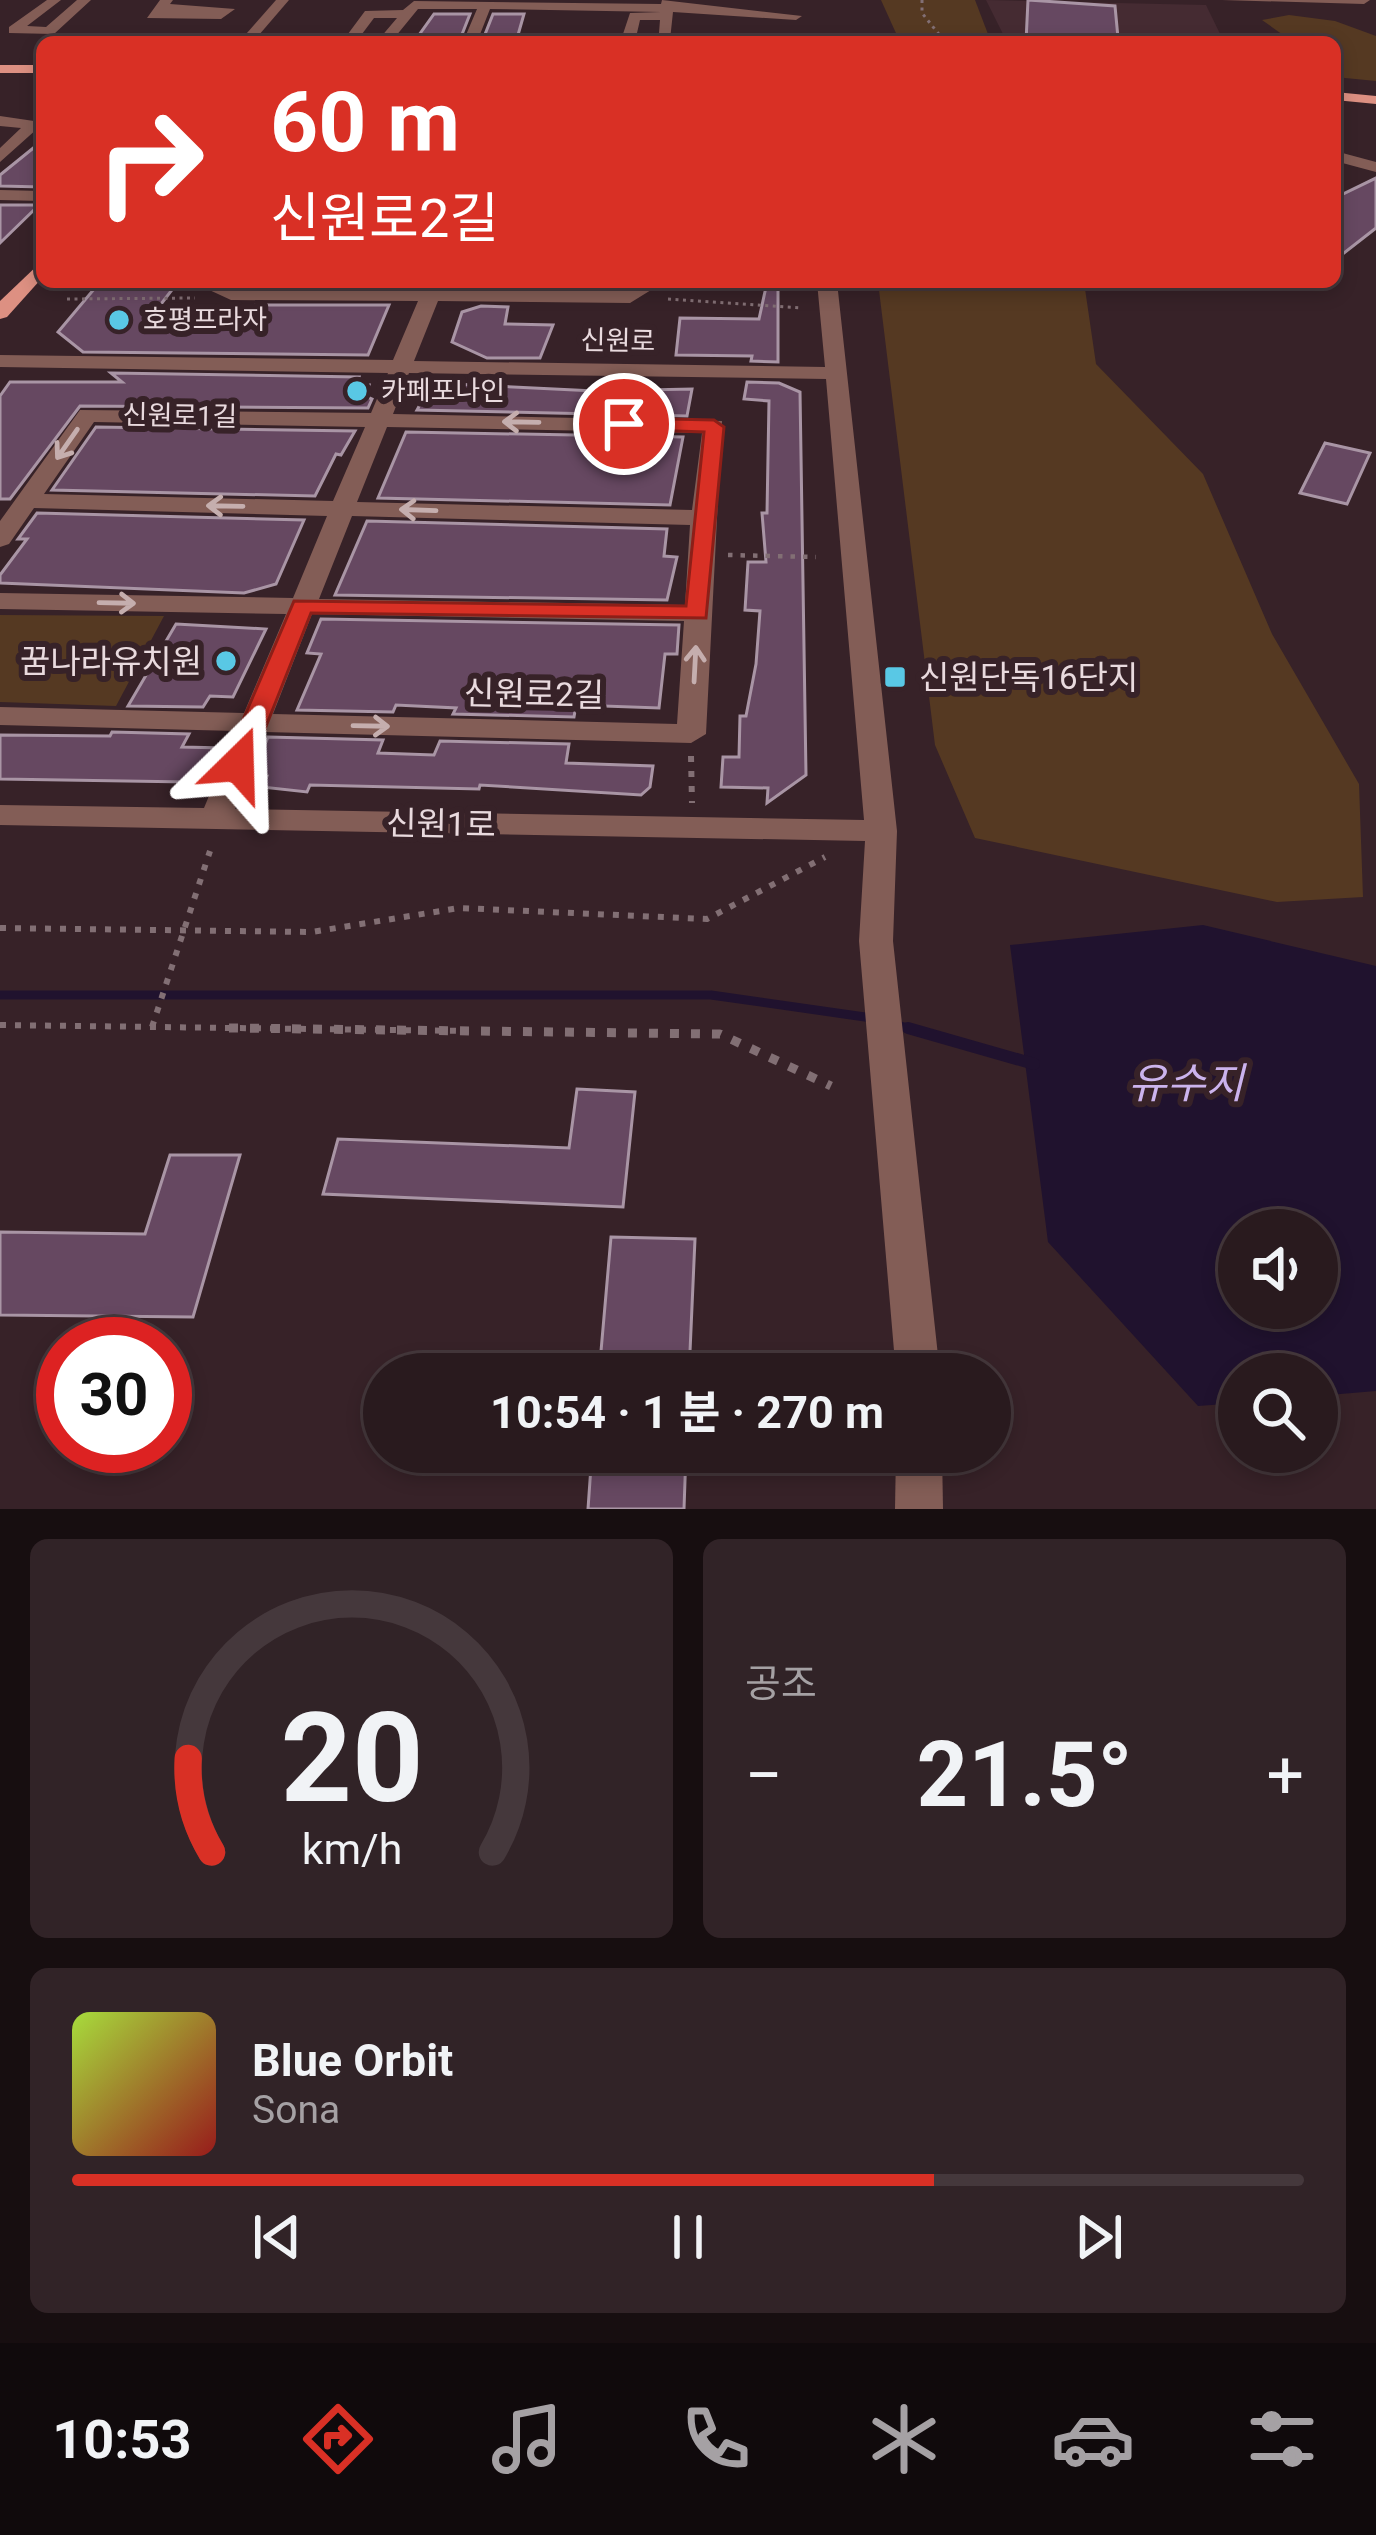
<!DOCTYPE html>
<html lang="ko">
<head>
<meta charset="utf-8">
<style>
  :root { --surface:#291a1e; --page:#312327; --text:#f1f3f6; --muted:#a5a1a4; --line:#45383c; --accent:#d93025 }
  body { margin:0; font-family:Roboto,"Noto Sans KR",sans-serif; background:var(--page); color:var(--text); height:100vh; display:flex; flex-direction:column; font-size:45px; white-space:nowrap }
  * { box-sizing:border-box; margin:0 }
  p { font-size:39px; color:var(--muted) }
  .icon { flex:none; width:66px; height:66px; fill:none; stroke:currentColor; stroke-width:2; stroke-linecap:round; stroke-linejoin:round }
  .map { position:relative; height:1509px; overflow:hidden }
  .side { display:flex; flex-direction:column; gap:30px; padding:30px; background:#170e10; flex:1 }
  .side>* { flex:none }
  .hud { position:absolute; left:36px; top:36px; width:1305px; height:252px; border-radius:18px; box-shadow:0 6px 18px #0003,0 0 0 3px var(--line); background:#d93025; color:#fff; overflow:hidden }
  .tools { position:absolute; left:1218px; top:1209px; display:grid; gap:24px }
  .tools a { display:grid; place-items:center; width:120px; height:120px; border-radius:50%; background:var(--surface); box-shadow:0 6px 18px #0003,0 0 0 3px var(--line); font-size:60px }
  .speed { position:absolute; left:36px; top:1317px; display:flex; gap:24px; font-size:60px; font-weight:700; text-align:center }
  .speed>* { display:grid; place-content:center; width:156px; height:156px; border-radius:50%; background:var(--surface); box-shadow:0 6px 18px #0003,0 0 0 3px var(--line); line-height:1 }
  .speed .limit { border:18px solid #d22; background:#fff; color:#111 }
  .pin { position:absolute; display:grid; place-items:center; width:102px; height:102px; color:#fff; margin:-51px; border:6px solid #fff; border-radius:50%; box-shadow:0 3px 12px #0007 }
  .me { position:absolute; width:132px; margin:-66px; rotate:22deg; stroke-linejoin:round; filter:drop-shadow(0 0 9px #0008) }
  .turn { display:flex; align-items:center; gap:42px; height:252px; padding:0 36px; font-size:54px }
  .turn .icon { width:156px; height:156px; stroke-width:2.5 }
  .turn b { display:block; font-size:84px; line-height:102px }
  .big { font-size:90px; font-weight:700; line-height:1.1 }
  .side .widget { flex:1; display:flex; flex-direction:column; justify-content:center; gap:18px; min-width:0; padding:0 42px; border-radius:18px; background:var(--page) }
  .side .dial { align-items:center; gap:0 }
  .dial svg { height:312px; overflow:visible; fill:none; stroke:var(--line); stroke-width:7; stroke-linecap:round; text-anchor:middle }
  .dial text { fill:var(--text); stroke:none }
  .song { display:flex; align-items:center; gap:36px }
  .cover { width:144px; height:144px; border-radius:18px; background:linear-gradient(135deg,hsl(80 70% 55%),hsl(0 70% 35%)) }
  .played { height:12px; border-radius:6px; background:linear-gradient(90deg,var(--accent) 70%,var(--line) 70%) }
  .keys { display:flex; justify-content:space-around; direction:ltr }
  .heat { display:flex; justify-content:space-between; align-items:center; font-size:66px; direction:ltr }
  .side .tiles { flex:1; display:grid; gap:30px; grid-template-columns:1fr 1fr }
  .widget:last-child { grid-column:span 2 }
  .trip { position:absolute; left:363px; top:1353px; width:648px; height:120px; border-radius:60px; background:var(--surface); box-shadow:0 6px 18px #0003,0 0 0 3px var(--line); font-weight:700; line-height:120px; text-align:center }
  .tabs { display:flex; height:192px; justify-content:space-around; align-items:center; background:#100a0c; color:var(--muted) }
  .tabs .icon { width:84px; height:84px }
  .tabs .active { color:var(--accent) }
  .tabs b { font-size:54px; color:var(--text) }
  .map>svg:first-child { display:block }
  .built { fill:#452b32 }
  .green { fill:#553922 }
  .water { fill:#20122e; fill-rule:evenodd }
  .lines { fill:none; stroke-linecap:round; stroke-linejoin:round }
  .stream-far1 { stroke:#20122e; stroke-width:9 }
  .stream { stroke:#20122e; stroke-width:12 }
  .building { fill:#664861; stroke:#a995a5; stroke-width:3 }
  .path-far3 { stroke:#826f74; stroke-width:3; stroke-dasharray:3 4.5; stroke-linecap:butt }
  .path-far2 { stroke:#826f74; stroke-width:4.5; stroke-dasharray:4.5 8; stroke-linecap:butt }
  .path-far1 { stroke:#826f74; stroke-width:6; stroke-dasharray:6 9; stroke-linecap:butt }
  .path { stroke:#826f74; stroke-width:9; stroke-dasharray:9 12; stroke-linecap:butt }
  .minor { fill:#835d56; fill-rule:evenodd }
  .major { fill:#dd9082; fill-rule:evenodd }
  .oneway { stroke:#c5aeae }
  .route { fill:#d93025; stroke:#8d1f18; stroke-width:3 }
  .poi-dot { fill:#59c8e5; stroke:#372228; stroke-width:4.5 }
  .labels { text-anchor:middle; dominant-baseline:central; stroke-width:12; stroke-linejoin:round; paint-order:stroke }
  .far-poi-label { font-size:27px; fill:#e9dade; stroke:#372228; text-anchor:start }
  .far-street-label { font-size:27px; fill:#e9dade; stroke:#372228 }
  .poi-label { font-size:33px; fill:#e9dade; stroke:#372228; text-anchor:end }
  .street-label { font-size:33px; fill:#e9dade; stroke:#372228 }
  .near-water-label { font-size:42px; font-style:italic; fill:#cbb3ed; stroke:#372228 }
</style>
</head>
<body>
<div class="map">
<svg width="1376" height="1509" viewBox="0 0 1376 1509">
  <rect width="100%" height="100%" fill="#372228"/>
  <polygon class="built" points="986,0 1206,5 1224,42 1007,42"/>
  <g class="green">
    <polygon points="881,0 975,0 991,42 900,42"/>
    <polygon points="1289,15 1335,21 1376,36 1376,81 1335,77 1335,42 1293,42 1262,20"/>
    <polygon points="878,282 1084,282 1096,364 1203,474 1272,634 1359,784 1363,897 1277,902 975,838 935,745"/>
    <polygon points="0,615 164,616 116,706 0,702"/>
  </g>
  <path class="water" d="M1203,925L1376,966V1391L1317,1396V1374H1239V1403L1198,1406L1048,1242L1010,945ZM1239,1230H1317V1308H1239Z"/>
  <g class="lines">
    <g class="stream-far1">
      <polyline points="0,995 711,995 872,1018"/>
      <polyline points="894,1024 918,1031"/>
    </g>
    <polyline class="stream" points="908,1028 1034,1064"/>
  </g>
  <g class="building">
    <polygon points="1028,0 1115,6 1118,38 1062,35 1062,42 1026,42"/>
    <polygon points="434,14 470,14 459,42 414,42"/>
    <polygon points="493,14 524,14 516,42 482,42"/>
    <polygon points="42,141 42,187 0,186 0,175"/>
    <polygon points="1376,178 1376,228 1335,260 1335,198"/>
    <polygon points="0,205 39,205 0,243"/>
    <polygon points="100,282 178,282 158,308 179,309 174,315 256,317 256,305 389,305 368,355 83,352 58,332"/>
    <polygon points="766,287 778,288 778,362 751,361 752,356 676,355 680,318 759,319"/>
    <polygon points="481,306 508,307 505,324 553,325 540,358 487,358 452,342 462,312"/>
    <polygon points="111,373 359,377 356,385 369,385 365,396 372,399 368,408 80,406 10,499 0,499 0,396 10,382 122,382"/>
    <polygon points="747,382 779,383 800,392 806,775 767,803 768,788 721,787 723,757 739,757 740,716 746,716 756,664 760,611 745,610 748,562 766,562 762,513 767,513 769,401 744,399"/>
    <polygon points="432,383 595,391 692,389 687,416 417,410"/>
    <polygon points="96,427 355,431 341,455 336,454 315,496 52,490"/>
    <polygon points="406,432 683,437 670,505 378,498"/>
    <polygon points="1325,443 1370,453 1347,504 1300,493"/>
    <polygon points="37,513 304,520 276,584 244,593 0,583 0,575 27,539 18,539"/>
    <polygon points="367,521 667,529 664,556 677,557 667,600 335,595"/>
    <polygon points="321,619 679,625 677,654 665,654 659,708 576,705 574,717 453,714 456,708 396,705 393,712 297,710 321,654 307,653"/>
    <polygon points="176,624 266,629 233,697 210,696 203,707 128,706"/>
    <polygon points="112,732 189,734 182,747 224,748 215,771 188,782 0,779 0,735 110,736"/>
    <polygon points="268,737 383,740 378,753 434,755 440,741 569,744 566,763 653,766 650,787 641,795 480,785 479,789 310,785 307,792 262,787 267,776 253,775"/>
    <polygon points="577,1089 635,1092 623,1207 323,1194 338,1139 569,1148"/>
    <polygon points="170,1155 240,1155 193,1317 0,1315 0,1232 145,1234"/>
    <polygon points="611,1237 695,1239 689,1374 599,1374"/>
    <polygon points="592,1452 686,1452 684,1509 588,1509"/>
  </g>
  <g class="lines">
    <g class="path-far3">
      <polyline points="922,0 922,13 945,42"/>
      <polyline points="67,299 195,298"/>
      <polyline points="668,299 802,308"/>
    </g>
    <polyline class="path-far2" points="728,555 816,557"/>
    <g class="path-far1">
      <polyline points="691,756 692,803"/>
      <polyline points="0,928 312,932 459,908 707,919 825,857"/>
      <polyline points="0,1025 469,1031"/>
      <polyline points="152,1027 210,851"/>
    </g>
    <polyline class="path" points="229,1028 720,1034 831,1086"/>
    <g class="minor">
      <polygon points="47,0 61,0 27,26 46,27 77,0 91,0 54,34 9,33 9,27"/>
      <polygon points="160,0 173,0 170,4 235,9 221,19 147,18"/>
      <polygon points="276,0 289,0 253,42 239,42"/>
      <path d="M662,0L802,16L796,20L673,12L670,40L629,41L622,37L630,13L661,12L490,9L477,42H463L477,9H418L391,42H342L365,11L403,10L414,1L661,4ZM374,18H397L380,38H359ZM640,20H660L659,33H637Z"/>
      <polygon points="1222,0 1370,0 1364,4"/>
      <polygon points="0,116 34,121 38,128 0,162 0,148 21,128 0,126"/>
      <polygon points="1335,151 1376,162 1376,172 1335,161"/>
      <polygon points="0,190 42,191 42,201 0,200"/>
      <path d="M192,282H219L234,288L626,291L641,282H664L630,303L438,301L414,361L825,367L817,282H837L897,831L893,941L940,1374H896L859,941L865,841L0,825V805L204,808L236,731L0,725V707L244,713L286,614L0,609V593L293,598L327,516L34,508L9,544L0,547V521L80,410L371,413L388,373L0,367V355L393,360L418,301L231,300ZM409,373L826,379L864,820L235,809L265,732L691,743L706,734L722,421L393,414ZM94,422L365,427L333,501L44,494ZM387,427L702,433L692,510L357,502ZM352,516L690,525L685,605L319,599ZM312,614L684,621L677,724L273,714Z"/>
      <polygon points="896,1452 942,1452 943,1509 895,1509"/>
    </g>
    <g class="major">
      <rect x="0" y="65" width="42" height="8"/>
      <polygon points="1335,92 1376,96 1376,104 1335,100"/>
      <polygon points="42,261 42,278 7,317 0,319 0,301"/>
    </g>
  </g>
  <defs><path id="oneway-shaft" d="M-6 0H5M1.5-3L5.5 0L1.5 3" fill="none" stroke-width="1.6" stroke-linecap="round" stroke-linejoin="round" transform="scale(3)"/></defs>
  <g class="oneway">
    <use href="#oneway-shaft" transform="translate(521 422) rotate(-179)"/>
    <use href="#oneway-shaft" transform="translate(67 444) rotate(125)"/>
    <use href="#oneway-shaft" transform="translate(225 506) rotate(-179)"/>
    <use href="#oneway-shaft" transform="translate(418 510) rotate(-178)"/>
    <use href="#oneway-shaft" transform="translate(117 603) rotate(1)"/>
    <use href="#oneway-shaft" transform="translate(695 664) rotate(-87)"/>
    <use href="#oneway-shaft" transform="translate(371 726) rotate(1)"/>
  </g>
  <polygon class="route" points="624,418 714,420 724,427 706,618 311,613 251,764 247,771 228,771 224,764 294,601 686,606 704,432 617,429 617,420"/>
  <g class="poi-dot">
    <circle cx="119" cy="320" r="12"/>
    <circle cx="357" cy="391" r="12"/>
    <circle cx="226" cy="661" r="12"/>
    <rect x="883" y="665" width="24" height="24" rx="6"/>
  </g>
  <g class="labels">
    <g class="far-poi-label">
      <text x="143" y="320">호평프라자</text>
      <text x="381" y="391">카페포나인</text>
    </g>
    <g class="far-street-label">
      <text transform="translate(618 341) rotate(1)">신원로</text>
      <text transform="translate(180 416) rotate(1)">신원로1길</text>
    </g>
    <g class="poi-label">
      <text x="202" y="661">꿈나라유치원</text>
      <text x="919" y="677" text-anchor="start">신원단독16단지</text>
    </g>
    <g class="street-label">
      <text transform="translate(534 694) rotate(1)">신원로2길</text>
      <text transform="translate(441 824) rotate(1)">신원1로</text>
    </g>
    <g class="near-water-label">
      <text x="1186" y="1083">유수지</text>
    </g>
  </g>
</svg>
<div class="tools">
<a><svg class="icon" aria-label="sound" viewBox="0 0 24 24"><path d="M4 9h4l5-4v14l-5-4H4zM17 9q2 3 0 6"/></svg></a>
<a><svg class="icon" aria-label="search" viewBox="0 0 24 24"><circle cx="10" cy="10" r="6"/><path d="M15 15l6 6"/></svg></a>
</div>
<div class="speed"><div class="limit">30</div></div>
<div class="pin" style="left:624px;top:424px;background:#d93025"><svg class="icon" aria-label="arrive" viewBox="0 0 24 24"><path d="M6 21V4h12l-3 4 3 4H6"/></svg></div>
<svg class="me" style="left:238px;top:764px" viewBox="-20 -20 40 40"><path d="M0-17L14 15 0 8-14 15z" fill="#d93025" stroke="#fff" stroke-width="4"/></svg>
<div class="trip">10:54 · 1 분 · 270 m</div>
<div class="hud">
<div class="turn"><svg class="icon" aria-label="right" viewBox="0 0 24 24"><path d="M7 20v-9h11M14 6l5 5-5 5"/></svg><div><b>60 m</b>신원로2길</div></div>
</div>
</div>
<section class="side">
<div class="tiles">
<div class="widget dial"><svg viewBox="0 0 100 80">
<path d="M14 69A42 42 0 1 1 86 69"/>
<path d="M14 69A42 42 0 0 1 8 45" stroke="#d93025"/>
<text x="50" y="56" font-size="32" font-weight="700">20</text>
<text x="50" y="72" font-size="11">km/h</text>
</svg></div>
<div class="widget"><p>공조</p>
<div class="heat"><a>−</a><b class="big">21.5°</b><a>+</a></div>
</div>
<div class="widget">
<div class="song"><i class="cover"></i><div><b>Blue Orbit</b><p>Sona</p></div></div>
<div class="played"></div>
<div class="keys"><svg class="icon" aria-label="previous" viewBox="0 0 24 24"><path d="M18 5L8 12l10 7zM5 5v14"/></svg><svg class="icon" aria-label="pause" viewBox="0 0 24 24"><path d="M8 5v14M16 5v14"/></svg><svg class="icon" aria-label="next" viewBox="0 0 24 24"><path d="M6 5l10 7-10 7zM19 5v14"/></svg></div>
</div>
</div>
</section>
<nav class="tabs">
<b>10:53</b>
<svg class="icon active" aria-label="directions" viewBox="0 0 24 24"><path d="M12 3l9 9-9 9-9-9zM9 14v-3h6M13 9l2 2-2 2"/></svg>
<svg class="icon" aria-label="music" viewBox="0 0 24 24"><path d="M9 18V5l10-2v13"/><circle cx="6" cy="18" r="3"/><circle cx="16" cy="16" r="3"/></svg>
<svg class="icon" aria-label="phone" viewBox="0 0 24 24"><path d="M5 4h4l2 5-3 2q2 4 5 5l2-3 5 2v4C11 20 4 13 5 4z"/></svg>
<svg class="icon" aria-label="climate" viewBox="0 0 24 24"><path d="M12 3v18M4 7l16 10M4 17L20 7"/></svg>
<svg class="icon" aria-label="car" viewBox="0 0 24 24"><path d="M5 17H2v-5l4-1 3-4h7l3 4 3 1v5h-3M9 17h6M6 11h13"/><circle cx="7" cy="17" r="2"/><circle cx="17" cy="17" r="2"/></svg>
<svg class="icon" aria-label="filters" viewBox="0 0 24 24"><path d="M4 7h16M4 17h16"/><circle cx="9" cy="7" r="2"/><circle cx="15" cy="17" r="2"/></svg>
</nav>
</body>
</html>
